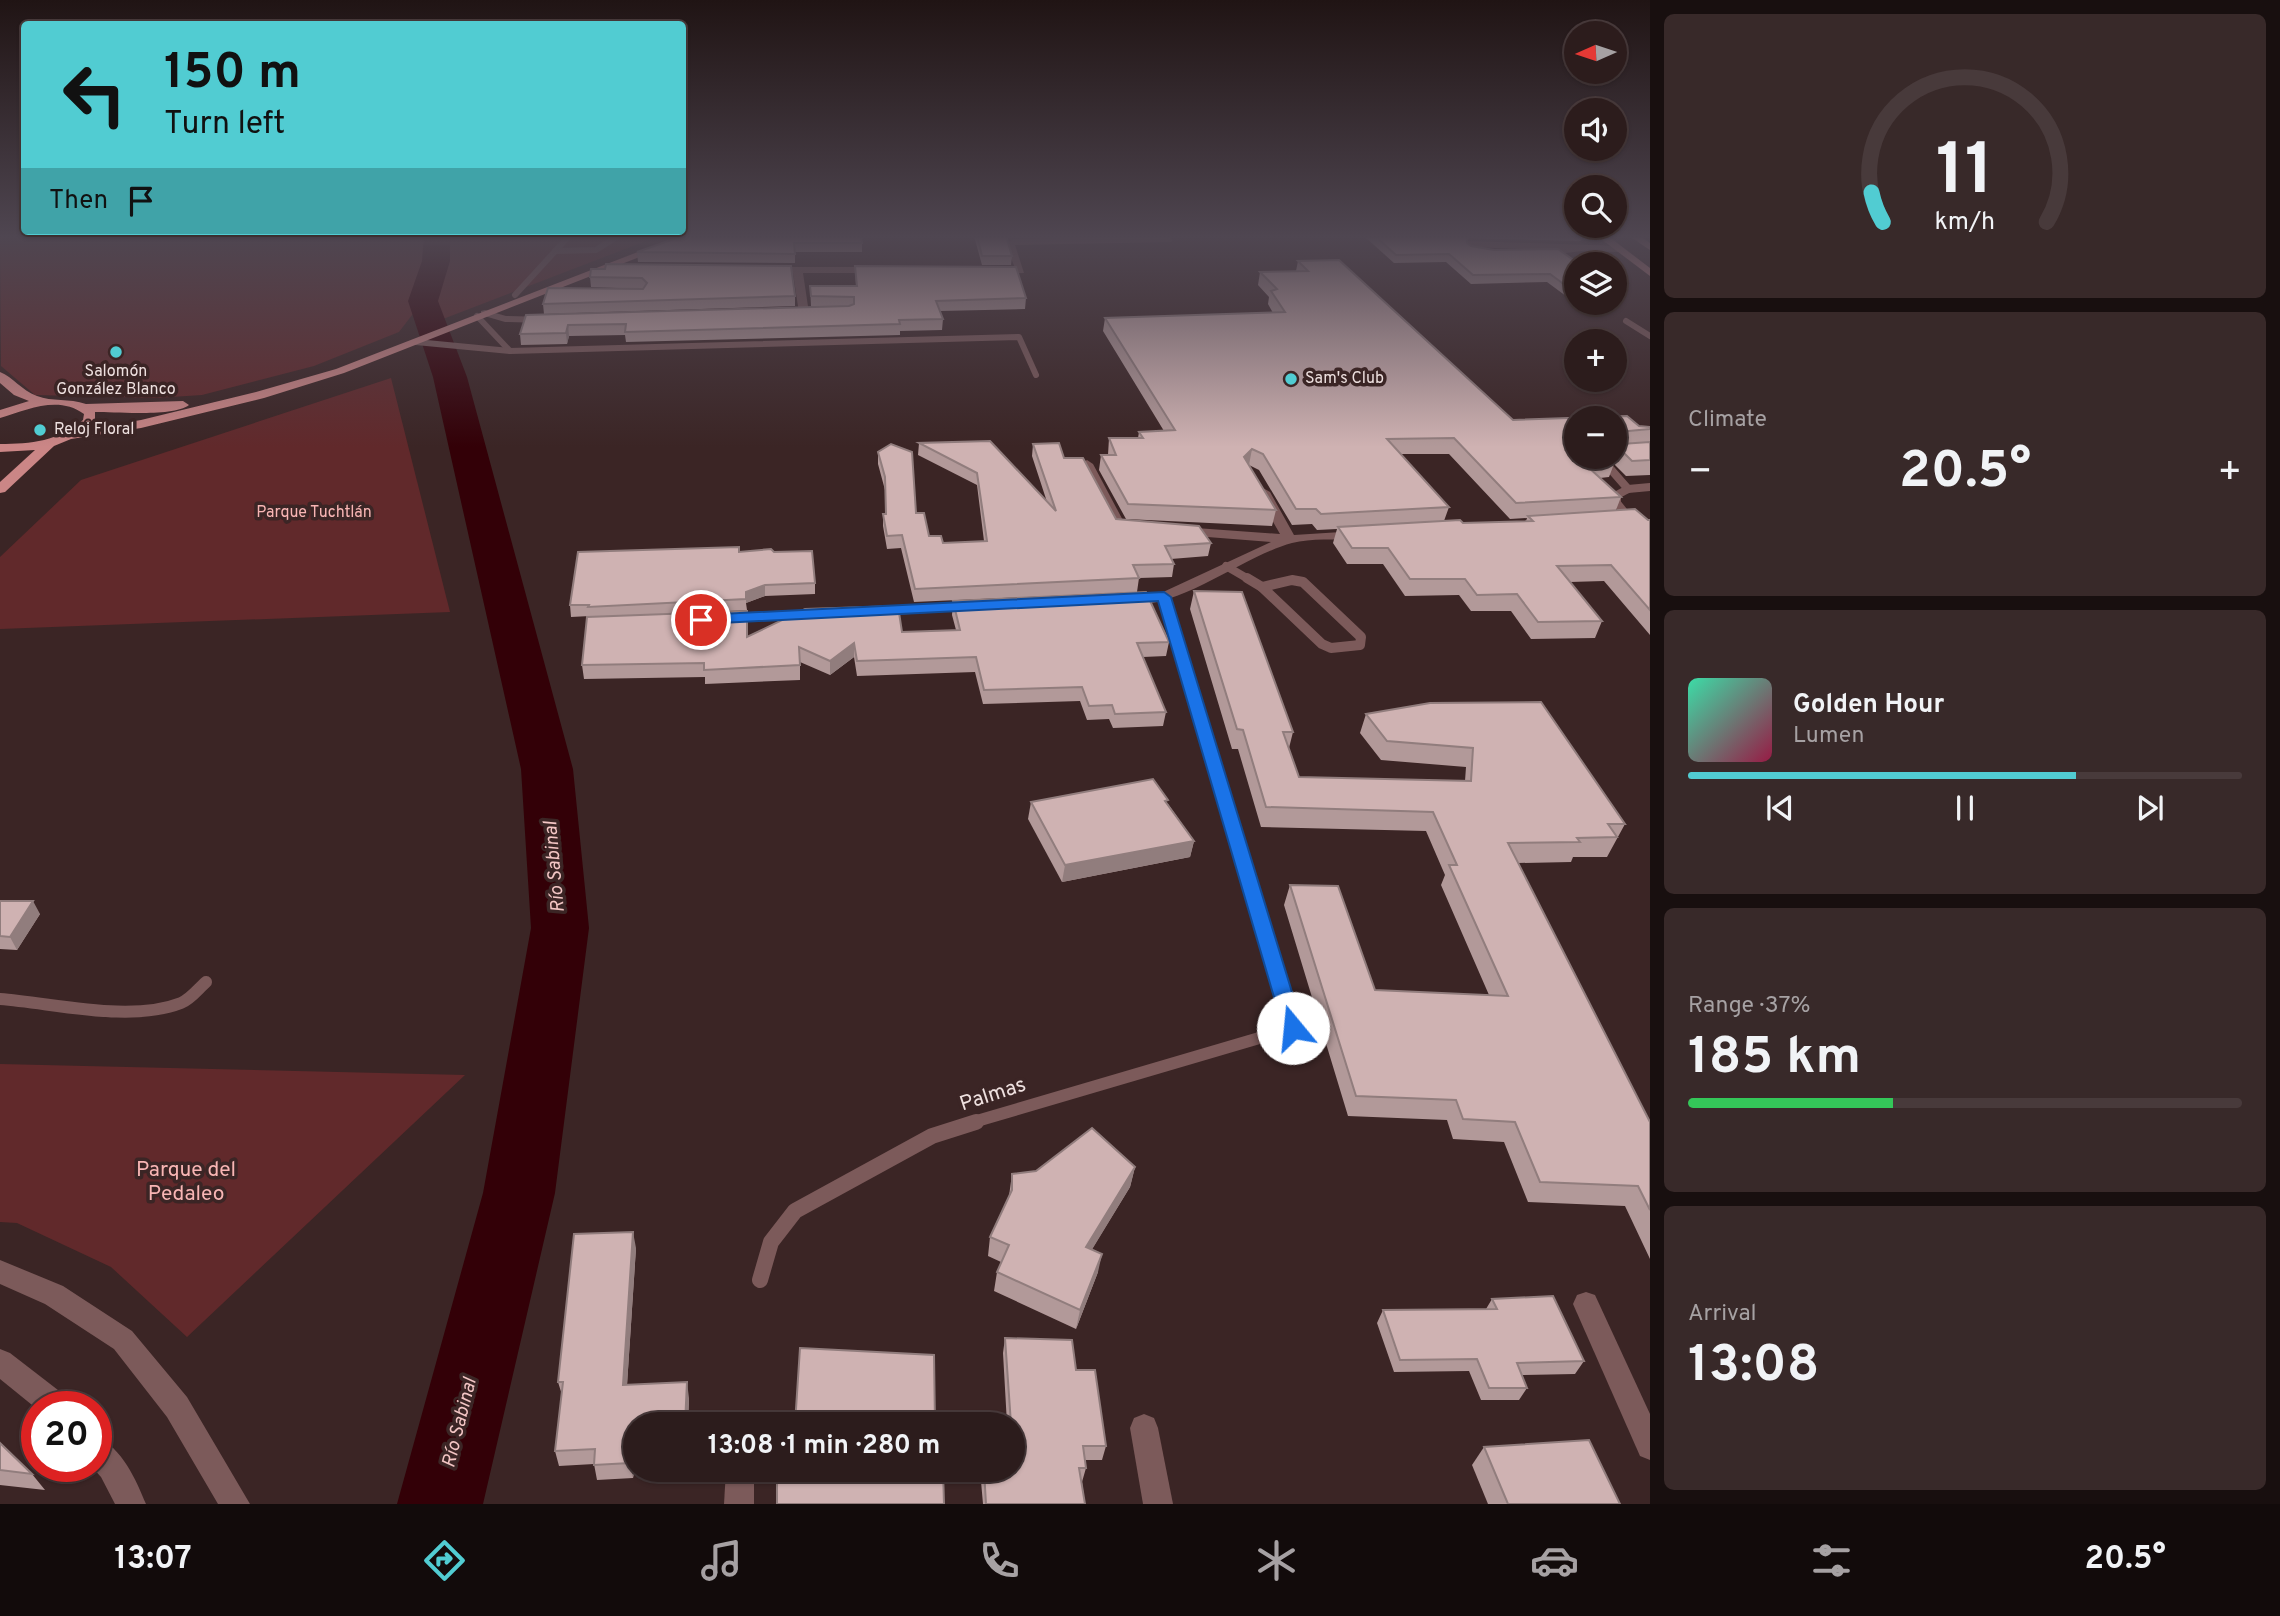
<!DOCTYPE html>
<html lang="en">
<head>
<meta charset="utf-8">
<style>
  :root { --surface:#2c1c1c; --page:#382929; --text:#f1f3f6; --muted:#a6a1a3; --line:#483a3b; --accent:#51ccd2 }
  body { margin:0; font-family:Overpass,sans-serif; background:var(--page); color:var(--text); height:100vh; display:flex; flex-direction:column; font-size:26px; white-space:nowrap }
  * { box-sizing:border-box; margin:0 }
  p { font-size:23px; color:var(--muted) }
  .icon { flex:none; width:38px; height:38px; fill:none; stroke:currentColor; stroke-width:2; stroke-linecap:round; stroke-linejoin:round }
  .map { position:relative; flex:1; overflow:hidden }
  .side { display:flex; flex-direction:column; gap:14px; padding:14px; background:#180f0f; width:630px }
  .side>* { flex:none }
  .banner { position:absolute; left:21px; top:21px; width:665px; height:214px; border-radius:7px; box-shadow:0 2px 5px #0004,0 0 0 2px var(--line); background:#51ccd2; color:#111; overflow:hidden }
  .needle { width:46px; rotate:267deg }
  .fabs { position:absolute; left:1564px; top:21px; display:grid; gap:14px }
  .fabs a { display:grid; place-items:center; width:63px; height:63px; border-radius:50%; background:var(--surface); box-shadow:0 2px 5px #0004,0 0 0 2px var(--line); font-size:35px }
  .speed { position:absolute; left:21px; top:1391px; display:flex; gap:14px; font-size:35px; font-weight:700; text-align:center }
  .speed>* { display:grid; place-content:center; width:91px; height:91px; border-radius:50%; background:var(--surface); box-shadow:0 2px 5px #0004,0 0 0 2px var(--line); line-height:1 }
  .speed .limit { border:10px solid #d22; background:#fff; color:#111 }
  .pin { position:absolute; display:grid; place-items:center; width:60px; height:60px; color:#fff; margin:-30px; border:4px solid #fff; border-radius:50%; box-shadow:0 2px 7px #0007 }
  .me { position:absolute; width:77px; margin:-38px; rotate:343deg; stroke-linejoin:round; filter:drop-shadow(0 0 5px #0008) }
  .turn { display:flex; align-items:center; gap:24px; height:147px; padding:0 28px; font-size:32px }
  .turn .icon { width:91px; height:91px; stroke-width:2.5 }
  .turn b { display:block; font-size:49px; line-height:60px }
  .then { display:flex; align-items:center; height:66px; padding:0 28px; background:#0003; gap:14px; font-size:26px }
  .big { font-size:52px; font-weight:700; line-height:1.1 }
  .side .card { flex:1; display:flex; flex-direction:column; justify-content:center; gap:10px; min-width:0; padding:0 24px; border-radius:10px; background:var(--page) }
  .side .dial { align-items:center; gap:0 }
  .dial svg { height:182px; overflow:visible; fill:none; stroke:var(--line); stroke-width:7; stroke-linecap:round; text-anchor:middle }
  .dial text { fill:var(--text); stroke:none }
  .song { display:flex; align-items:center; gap:21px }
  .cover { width:84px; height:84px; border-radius:10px; background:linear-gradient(135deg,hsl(160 70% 55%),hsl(340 70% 35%)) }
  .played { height:7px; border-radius:4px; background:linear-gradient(90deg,var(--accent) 70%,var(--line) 70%) }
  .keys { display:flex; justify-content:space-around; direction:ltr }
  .heat { display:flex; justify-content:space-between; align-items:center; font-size:38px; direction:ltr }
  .charge { height:10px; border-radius:5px; background:linear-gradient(90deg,#34c759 37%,var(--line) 0) }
  .trip { position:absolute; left:623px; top:1412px; width:402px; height:70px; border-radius:35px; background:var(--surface); box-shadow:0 2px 5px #0004,0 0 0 2px var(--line); font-weight:700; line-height:70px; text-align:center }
  .menu { display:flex; height:112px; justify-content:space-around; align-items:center; background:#120b0b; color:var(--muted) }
  .menu .icon { width:49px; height:49px }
  .menu .selected { color:var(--accent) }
  .menu b { font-size:32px; color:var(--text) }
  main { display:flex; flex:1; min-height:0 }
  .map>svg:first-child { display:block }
  .green { fill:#61292b }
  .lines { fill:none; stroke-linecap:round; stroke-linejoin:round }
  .river { fill:#330007; fill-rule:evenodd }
  .service-far4 { stroke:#7c5a5a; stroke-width:6 }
  .service-far3 { stroke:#7c5a5a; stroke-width:8 }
  .service-far2 { stroke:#7c5a5a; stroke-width:10 }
  .service-far1 { stroke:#7c5a5a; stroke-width:12 }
  .service { stroke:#7c5a5a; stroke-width:16 }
  .minor { fill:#7c5a5a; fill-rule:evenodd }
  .tertiary { fill:#7c5a5a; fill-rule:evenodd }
  .primary { fill:#cb8686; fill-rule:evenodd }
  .wall { fill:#b29999; fill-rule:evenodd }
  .shaded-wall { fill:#917d7d }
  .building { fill:#cfb2b2; stroke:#917d7d; stroke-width:2 }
  .route { fill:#1a73e8; stroke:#114b97; stroke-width:2 }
  .poi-dot { fill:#51ccd2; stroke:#3b2525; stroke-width:2.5 }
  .labels { text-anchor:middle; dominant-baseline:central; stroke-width:7; stroke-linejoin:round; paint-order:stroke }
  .far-poi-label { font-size:16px; fill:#eee0df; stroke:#3b2525; text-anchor:start }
  .far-park-label { font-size:16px; fill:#f8b5b4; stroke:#3b2525 }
  .water-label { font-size:19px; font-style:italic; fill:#f4c6c5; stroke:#3b2525 }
  .near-street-label { font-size:21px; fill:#eee0df; stroke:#3b2525 }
  .near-park-label { font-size:21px; fill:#f8b5b4; stroke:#3b2525 }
</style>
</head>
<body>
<main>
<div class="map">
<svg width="1650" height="1504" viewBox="0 0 1650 1504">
  <rect width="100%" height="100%" fill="#3b2525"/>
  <g class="green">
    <polygon points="0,236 659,236 430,324 422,302 399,332 314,366 202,395 156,398 35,395 1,366"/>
    <polygon points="391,378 450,612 0,629 0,557 81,480"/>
    <polygon points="0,1064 465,1075 187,1337 111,1267 17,1223 0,1222"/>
  </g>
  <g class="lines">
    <polygon class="river" points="424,236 450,236 450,261 438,301 467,377 573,769 589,928 555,1193 483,1504 397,1504 483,1193 531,928 521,769 433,377 408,301 422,261"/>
    <g class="service-far4">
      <polyline points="555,251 596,250 618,236"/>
      <polyline points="1477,251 1470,249 1469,244 1619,249"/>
      <polyline points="1549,252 1581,248"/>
      <polyline points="515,295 569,236"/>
      <polyline points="477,316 510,351 1019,337 1036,375"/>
      <polyline points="1626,321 1650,336"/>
      <polyline points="416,342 510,351"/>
    </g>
    <g class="service-far3">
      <polyline points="1600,457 1628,489"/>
      <polyline points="1629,518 1617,503 1617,495 1628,489 1650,487"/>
      <polyline points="1226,566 1250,580"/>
    </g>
    <g class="service-far2">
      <polyline points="1247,578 1262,587"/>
      <polygon points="1292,580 1303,582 1361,637 1360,645 1331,648 1322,644 1262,587"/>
      <polyline points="1164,597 1231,820"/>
    </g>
    <g class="service-far1">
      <path d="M0,999C54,1003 130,1023 181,1003C191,999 198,989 206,982"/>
      <polyline points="970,1123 1293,1028 1230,819"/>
    </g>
    <polyline class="service" points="760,1280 771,1242 795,1211 932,1136 976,1122"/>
    <g class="minor">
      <polygon points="1168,237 1173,240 1171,242 1015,245 1024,273 995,274 990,271 995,268 1015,268 1005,243 1014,239"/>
      <polygon points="768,267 876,267 881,270 876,273 803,273 809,313 804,316 799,313 793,273 765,272 763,270"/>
      <polygon points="485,310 506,316 547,317 552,320 547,323 505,322 481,315 481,311"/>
      <polygon points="1087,460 1093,464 1126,526 1124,529 1119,530 1112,526 1081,464"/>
      <path d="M1263,488L1270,492L1294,535L1357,531L1364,535L1357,539C1336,540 1311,538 1292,543C1240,557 1172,616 1119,603L1116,600L1124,595L1161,593L1271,542L1182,535L1175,531L1182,527L1280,534L1256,492Z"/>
      <polygon points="974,602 979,604 982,607 979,610 876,616 868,611 876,606"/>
      <polygon points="817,609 825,614 822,617 726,623 718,618 726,613"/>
      <polygon points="1586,1292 1595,1295 1650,1414 1650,1460 1640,1456 1573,1304 1577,1295"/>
      <polygon points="1144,1414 1154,1418 1158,1428 1173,1504 1143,1504 1130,1428 1134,1418"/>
      <polygon points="726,1470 754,1470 754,1504 724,1504"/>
    </g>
    <g class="tertiary">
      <polygon points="0,1260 63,1286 132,1331 187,1397 250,1504 218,1504 167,1417 114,1349 45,1304 0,1284"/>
      <polygon points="0,1349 10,1353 67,1397 71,1407 37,1409 0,1379"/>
      <path d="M96,1437C122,1447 136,1480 146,1504H115L101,1477L91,1466H96Z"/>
    </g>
    <g class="primary">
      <path d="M679,236H693L344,373L264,398L141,428L71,439L54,446L5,492L0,493V482L35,450L0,452V444C31,444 59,441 83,420L84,414C58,395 27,410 0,418V410L29,401L14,395L0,383V372C13,377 21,390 37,396C52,402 69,398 86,404L183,401L189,405C173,417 116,412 95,412V421L87,429L141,420L256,392L336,369Z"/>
      <polygon points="1597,236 1608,236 1650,268 1650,276"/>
      <polygon points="1629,236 1640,236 1650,243 1650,250"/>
    </g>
  </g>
  <g class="wall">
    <polygon points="683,236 862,243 862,252 795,252 795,263 638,262 637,252"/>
    <polygon points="974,236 1065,236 1006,238 1012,256 1011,265 982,265"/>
    <polygon points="1364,236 1582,236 1581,241 1469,238 1467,240 1467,243 1471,246 1577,264 1577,299 1570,299 1547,282 1471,284 1446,262 1394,263"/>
    <path d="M1339,260L1513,420L1627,416L1639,426L1650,427V475L1626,476L1614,464L1609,477L1600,478L1621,497L1616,510L1635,509L1648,520H1650V635L1604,581L1570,582L1602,621L1595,638L1531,639L1511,611H1471L1459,595L1405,596L1383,564H1347L1333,543L1337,529L1317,530L1312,524L1292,525L1259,470L1249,465L1276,510L1272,526L1126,519L1099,470L1101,455H1108L1109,438H1138L1139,432L1164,431L1103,331L1105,318L1273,313L1268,304L1269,297L1258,285L1260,272L1296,271L1298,261ZM1577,418H1615V457H1577ZM1401,454H1449L1510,519L1527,518L1526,521L1463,523L1460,520L1444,521L1449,507Z"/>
    <polygon points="855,266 1026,298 1025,309 940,311 943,319 942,330 900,331 900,335 626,342 625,335 569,336 567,344 521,345 520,334 526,315 832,307 811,306 810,286 856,286"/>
    <polygon points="591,269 795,296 795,306 544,314 543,304 643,289 591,287 590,277"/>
    <polygon points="919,443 1047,502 1032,456 1033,444 1064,458 1116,519 1211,543 1208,556 1171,559 1174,564 1172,577 1139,578 1137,592 914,602 901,548 887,549 883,526 883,514 885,514 885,490 878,464 878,452 916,513 929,536 943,543 984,541 977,485 918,455"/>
    <polygon points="739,552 774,552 815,583 815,594 765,596 746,603 747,610 677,614 748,637 956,630 952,615 953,601 1169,642 1166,656 1143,657 1166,712 1163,726 1113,728 1109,719 1087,720 1080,701 983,704 975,672 857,676 854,657 830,675 800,662 800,680 705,684 705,677 584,679 582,665 590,616 571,617 570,605"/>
    <polygon points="1194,591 1293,732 1289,748 1299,777 1465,781 1466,767 1381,760 1360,733 1366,714 1430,703 1625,824 1607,857 1573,857 1571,862 1518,863 1650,1122 1650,1259 1625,1206 1528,1202 1504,1142 1453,1139 1447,1120 1348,1116 1284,905 1290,885 1375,990 1489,995 1441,885 1445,875 1426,831 1261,827 1238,749 1232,749 1190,609"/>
    <polygon points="1031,802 1168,804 1194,841 1190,857 1062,882 1028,819"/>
    <polygon points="0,901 40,914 17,950 0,949"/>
    <polygon points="1135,1167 1130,1187 1092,1249 1098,1272 1076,1329 994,1291 997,1272 1001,1262 988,1256 990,1237 1009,1196 1012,1174"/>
    <polygon points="636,1248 627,1385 689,1398 688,1424 635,1424 635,1470 686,1470 634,1473 633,1478 597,1480 594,1464 559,1466 555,1451 562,1395 558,1382"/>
    <polygon points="1492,1299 1584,1361 1575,1374 1522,1375 1527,1388 1519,1400 1481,1400 1469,1371 1394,1372 1377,1323 1383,1310 1486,1309"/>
    <polygon points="1005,1338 1076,1370 1106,1446 1102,1460 1085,1460 1086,1468 1082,1482 1085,1504 983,1504 980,1470 1013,1470 1013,1424 1007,1424 1003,1353"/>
    <polygon points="0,1443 32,1474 45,1490 0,1485"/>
    <polygon points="1484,1447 1620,1504 1488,1504 1472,1465"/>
  </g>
  <g class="shaded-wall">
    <polygon points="568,325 569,336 567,344 566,333"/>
    <polygon points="1252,449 1249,465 1244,457"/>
    <polygon points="765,585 765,596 746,603 746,592"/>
    <polygon points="854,643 854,657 830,675 830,661"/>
    <polygon points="1194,841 1190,857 1062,882 1065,865"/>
    <polygon points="33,901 40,914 17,950 10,937"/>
    <polygon points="1135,1167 1130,1187 1082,1266 1086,1247"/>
    <polygon points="633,1232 636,1248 626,1401 623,1385"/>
    <polygon points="1102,1254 1098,1272 1076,1329 1080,1310"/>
    <polygon points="687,1382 689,1398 688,1424 685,1424"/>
    <polygon points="631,1458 634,1473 633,1478 630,1463"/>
  </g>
  <g class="building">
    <polygon points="683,236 861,236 862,243 794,243 795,254 637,252"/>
    <polygon points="977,236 1006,236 1012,256 982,256"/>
    <polygon points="1375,236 1466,236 1467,243 1471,246 1494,250 1558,249 1579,264 1577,264 1577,290 1573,291 1550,274 1473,275 1449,254 1396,255"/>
    <polygon points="1339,260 1513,420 1627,416 1639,426 1650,427 1650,429 1618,432 1615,438 1615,418 1577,418 1577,457 1611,457 1615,462 1597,463 1602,467 1588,467 1621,497 1516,503 1454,438 1387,439 1449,507 1321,514 1316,509 1296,509 1263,454 1252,449 1244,457 1276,510 1128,504 1101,455 1116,455 1109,438 1143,438 1139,432 1175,430 1105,318 1285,312 1271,291 1277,289 1260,272 1308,271 1298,261"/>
    <polygon points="606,264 791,266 795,296 543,304 548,288 643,289 647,283 642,278 590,277 591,269 605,269"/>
    <polygon points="855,266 1016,267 1026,298 936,301 943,319 899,320 900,324 625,332 626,324 568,325 566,333 520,334 526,315 849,306 854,304 854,297 811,296 810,286 857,286"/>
    <polygon points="1615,440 1621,444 1650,442 1650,460 1632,461 1615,444"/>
    <polygon points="990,441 1056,511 1033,444 1059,443 1064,458 1083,458 1116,519 1199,526 1211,543 1165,546 1174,564 1133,565 1139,578 915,589 902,535 887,536 883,514 886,514 885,477 878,452 891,444 912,452 916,513 924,513 929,536 941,536 943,543 987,541 977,473 919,443"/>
    <polygon points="1635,509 1648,520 1650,520 1650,610 1611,565 1557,566 1602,621 1538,622 1517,594 1477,595 1465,579 1410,579 1388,548 1352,548 1338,527 1460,520 1463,523 1533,521 1528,516"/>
    <polygon points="739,547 739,552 771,549 774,552 812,551 815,583 765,585 746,592 746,599 588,607 589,605 570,605 578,552"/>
    <polygon points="1194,591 1242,592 1293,732 1283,732 1299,777 1471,781 1473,748 1387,741 1366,714 1430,703 1541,702 1625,824 1608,824 1617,837 1577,838 1580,842 1508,843 1650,1122 1650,1210 1638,1186 1540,1182 1515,1122 1463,1119 1456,1100 1356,1096 1290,885 1338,886 1375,990 1508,996 1449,865 1457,865 1433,812 1266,807 1243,730 1237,729"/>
    <polygon points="1146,592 1169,642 1137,643 1166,712 1115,714 1112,705 1089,706 1082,687 984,690 976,657 857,661 854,643 830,661 799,647 800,665 704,670 704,663 582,665 587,617 747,611 747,637 805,609 898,606 902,632 960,630 953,601"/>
    <polygon points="1153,779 1168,800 1165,801 1194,841 1065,865 1031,802"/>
    <polygon points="0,901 33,901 10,937 0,936"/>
    <polygon points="1092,1128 1135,1167 1086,1247 1102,1254 1080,1310 997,1272 1009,1245 990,1237 1012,1190 1012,1174 1036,1171"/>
    <polygon points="633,1232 623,1385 687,1382 685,1424 635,1424 635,1458 631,1458 630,1463 594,1465 595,1449 555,1451 563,1382 558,1382 574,1234"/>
    <polygon points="1553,1296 1584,1361 1517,1363 1527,1388 1489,1388 1477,1359 1400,1360 1383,1310 1497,1309 1492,1299"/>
    <polygon points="1005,1338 1072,1340 1076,1370 1095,1370 1106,1446 1083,1446 1086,1468 1079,1468 1085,1504 986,1504 984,1470 1013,1470 1013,1424 1011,1424"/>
    <polygon points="800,1348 934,1355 935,1424 795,1424"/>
    <polygon points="1589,1440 1620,1504 1508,1504 1484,1447"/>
    <polygon points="0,1443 32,1474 0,1470"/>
    <polygon points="777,1470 943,1470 944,1504 777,1504"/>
  </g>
  <linearGradient id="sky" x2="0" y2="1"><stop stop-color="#201414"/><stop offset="0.53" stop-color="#4f4651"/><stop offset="1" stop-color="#4f4651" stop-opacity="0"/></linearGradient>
  <rect width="1650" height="447" fill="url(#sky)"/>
  <polygon class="route" points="1164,592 1171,597 1303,1028 1300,1033 1293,1036 1286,1033 1283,1028 1158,601 701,624 694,620 701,615"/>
  <g class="poi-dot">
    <circle cx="116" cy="352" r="7"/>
    <circle cx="1291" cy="379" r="7"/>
    <circle cx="40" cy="430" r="7"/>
  </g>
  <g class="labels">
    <g class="far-poi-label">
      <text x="116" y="372" text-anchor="middle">Salomón<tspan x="116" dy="18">González Blanco</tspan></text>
      <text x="1305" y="379">Sam's Club</text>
      <text x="54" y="430">Reloj Floral</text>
    </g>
    <g class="far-park-label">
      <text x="314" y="513">Parque Tuchtlán</text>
    </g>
    <g class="water-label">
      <text transform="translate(555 867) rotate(-95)">Río Sabinal</text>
      <text transform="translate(460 1423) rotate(-76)">Río Sabinal</text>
    </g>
    <g class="near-street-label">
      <text transform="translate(993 1095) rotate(-18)">Palmas</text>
    </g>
    <g class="near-park-label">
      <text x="186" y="1170">Parque del<tspan x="186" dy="24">Pedaleo</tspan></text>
    </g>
  </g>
</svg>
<div class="fabs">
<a><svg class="needle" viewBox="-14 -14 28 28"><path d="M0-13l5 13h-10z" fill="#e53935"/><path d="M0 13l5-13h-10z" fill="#a6a1a3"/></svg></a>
<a><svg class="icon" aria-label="sound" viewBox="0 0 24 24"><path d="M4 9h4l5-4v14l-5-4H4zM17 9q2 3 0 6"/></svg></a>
<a><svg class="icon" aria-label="search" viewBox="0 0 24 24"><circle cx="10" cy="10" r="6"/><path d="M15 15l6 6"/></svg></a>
<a><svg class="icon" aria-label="layers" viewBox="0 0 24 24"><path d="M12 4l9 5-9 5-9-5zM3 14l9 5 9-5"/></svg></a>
<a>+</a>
<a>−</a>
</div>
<div class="speed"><div class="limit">20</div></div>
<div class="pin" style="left:701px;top:620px;background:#d93025"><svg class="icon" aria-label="arrive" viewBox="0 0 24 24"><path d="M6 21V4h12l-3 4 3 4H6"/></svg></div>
<svg class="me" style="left:1293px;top:1028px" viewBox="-20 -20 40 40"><circle r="19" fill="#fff"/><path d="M0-13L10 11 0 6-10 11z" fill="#1a73e8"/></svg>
<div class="trip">13:08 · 1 min · 280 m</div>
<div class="banner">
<div class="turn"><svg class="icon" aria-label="left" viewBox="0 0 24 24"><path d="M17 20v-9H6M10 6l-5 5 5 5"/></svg><div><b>150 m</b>Turn left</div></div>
<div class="then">Then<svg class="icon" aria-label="arrive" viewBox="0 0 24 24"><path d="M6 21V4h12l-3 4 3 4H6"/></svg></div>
</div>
</div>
<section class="side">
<div class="card dial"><svg viewBox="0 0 100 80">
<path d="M14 69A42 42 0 1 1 86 69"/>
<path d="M14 69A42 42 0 0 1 9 56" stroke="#51ccd2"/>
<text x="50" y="56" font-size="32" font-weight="700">11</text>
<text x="50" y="72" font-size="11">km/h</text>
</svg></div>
<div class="card"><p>Climate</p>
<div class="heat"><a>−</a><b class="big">20.5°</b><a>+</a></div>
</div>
<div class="card">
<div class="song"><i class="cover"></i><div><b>Golden Hour</b><p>Lumen</p></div></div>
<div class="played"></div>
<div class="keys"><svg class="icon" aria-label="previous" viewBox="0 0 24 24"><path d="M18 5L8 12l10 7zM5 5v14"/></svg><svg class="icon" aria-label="pause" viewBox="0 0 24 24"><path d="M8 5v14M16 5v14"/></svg><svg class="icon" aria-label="next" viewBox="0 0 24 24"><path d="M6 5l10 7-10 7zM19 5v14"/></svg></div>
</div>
<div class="card"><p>Range · 37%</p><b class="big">185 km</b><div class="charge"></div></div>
<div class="card"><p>Arrival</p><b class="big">13:08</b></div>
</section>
</main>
<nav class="menu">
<b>13:07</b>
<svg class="icon selected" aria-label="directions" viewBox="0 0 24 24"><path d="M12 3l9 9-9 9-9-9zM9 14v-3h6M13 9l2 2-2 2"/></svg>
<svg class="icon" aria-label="music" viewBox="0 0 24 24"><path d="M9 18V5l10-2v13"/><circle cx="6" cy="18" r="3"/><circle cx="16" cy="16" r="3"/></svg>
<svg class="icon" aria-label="phone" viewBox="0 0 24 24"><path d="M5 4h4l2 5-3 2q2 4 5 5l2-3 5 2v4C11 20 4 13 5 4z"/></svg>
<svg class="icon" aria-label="climate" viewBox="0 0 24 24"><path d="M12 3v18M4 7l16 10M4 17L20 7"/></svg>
<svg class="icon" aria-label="car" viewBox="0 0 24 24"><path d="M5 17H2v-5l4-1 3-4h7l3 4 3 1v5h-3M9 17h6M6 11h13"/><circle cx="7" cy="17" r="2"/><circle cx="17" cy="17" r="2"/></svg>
<svg class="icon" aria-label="filters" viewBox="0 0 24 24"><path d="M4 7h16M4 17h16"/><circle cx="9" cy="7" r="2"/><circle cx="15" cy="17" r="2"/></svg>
<b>20.5°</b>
</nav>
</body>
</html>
